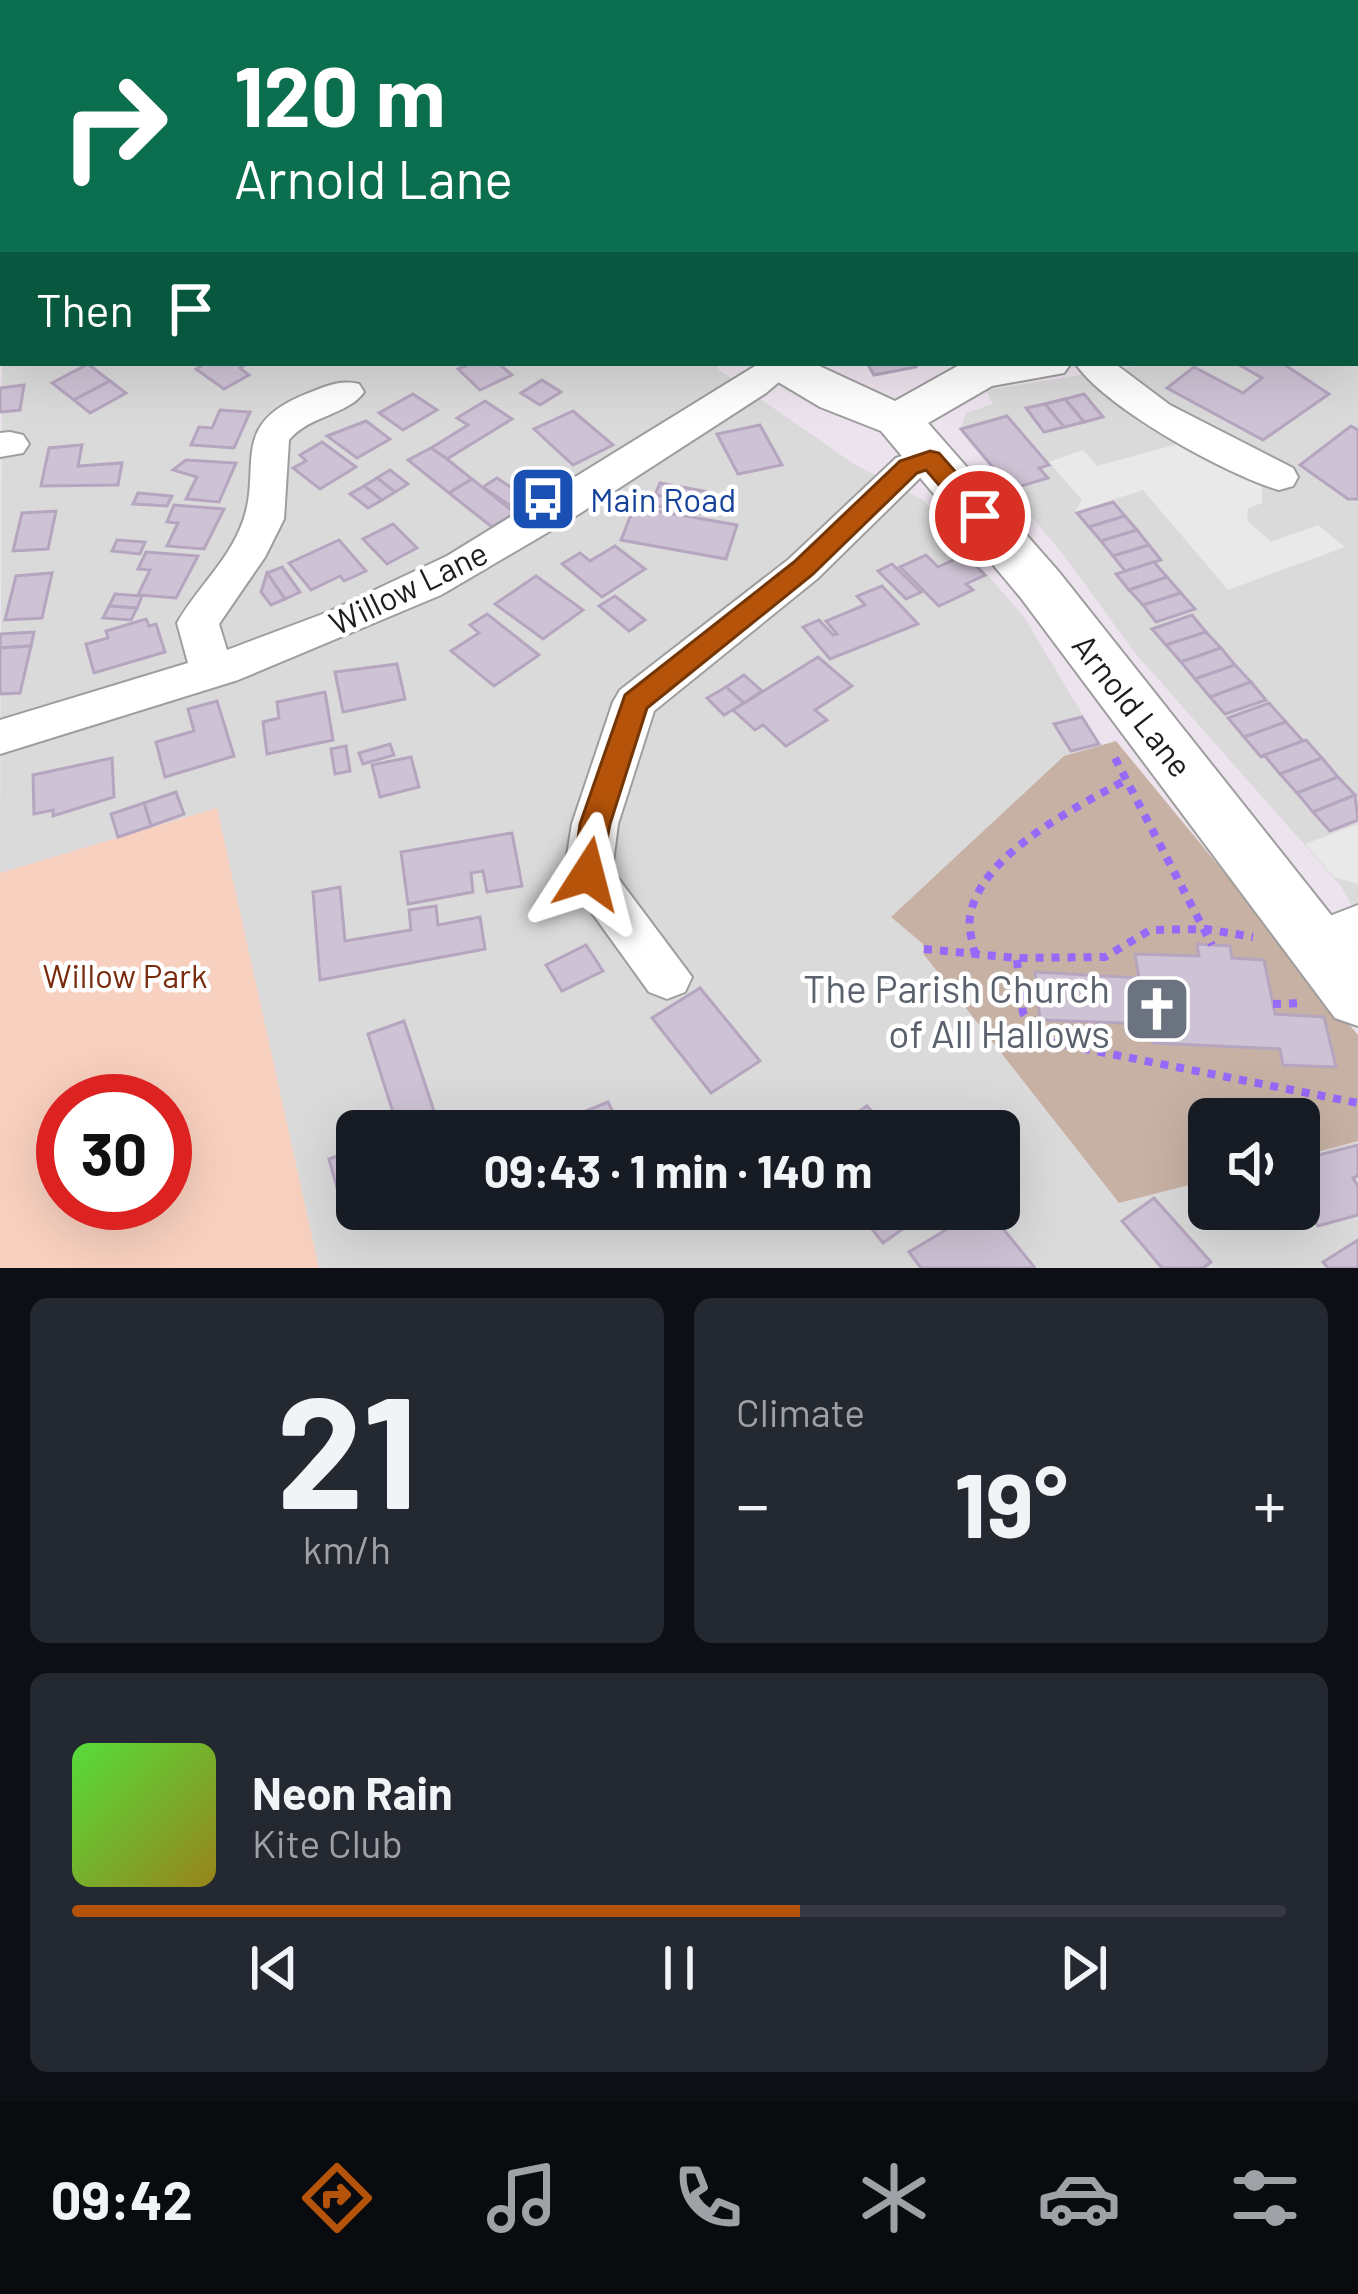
<!DOCTYPE html>
<html lang="en">
<head>
<meta charset="utf-8">
<style>
  :root { --surface:#171b24; --page:#242831; --text:#f1f3f6; --muted:#9ea1a6; --line:#363941; --accent:#b45309 }
  body { margin:0; font-family:Barlow,sans-serif; background:var(--page); color:var(--text); height:100vh; display:flex; flex-direction:column; font-size:45px; white-space:nowrap }
  * { box-sizing:border-box; margin:0 }
  p { font-size:39px; color:var(--muted) }
  .icon { flex:none; width:66px; height:66px; fill:none; stroke:currentColor; stroke-width:2; stroke-linecap:round; stroke-linejoin:round }
  .map { position:relative; height:1268px; overflow:hidden }
  .panel { display:flex; flex-direction:column; gap:30px; padding:30px; background:#0d0f14; flex:1 }
  .panel>* { flex:none }
  .top-card { position:absolute; left:0px; top:0px; width:1359px; height:366px; box-shadow:0 12px 48px #0002; background:#0b6e4f; color:#fff; overflow:hidden }
  .tools { position:absolute; left:1188px; top:1098px; display:grid; gap:24px }
  .tools a { display:grid; place-items:center; width:132px; height:132px; border-radius:18px; background:var(--surface); box-shadow:0 12px 48px #0002; font-size:60px }
  .speed { position:absolute; left:36px; top:1074px; display:flex; gap:24px; font-size:60px; font-weight:700; text-align:center }
  .speed>* { display:grid; place-content:center; width:156px; height:156px; border-radius:50%; background:var(--surface); box-shadow:0 12px 48px #0002; line-height:1 }
  .speed .limit { border:18px solid #d22; background:#fff; color:#111 }
  .pin { position:absolute; display:grid; place-items:center; width:102px; height:102px; color:#fff; margin:-51px; border:6px solid #fff; border-radius:50%; box-shadow:0 3px 12px #0007 }
  .me { position:absolute; width:132px; margin:-66px; rotate:9deg; stroke-linejoin:round; filter:drop-shadow(0 0 9px #0008) }
  .turn { display:flex; align-items:center; gap:42px; height:252px; padding:0 36px; font-size:54px }
  .turn .icon { width:156px; height:156px; stroke-width:2.5 }
  .turn b { display:block; font-size:84px; line-height:102px }
  .then { display:flex; align-items:center; height:114px; padding:0 36px; background:#0003; gap:24px; font-size:45px }
  .big { font-size:90px; font-weight:700; line-height:1.1 }
  .panel .widget { flex:1; display:flex; flex-direction:column; justify-content:center; gap:18px; min-width:0; padding:0 42px; border-radius:18px; background:var(--page) }
  .panel .dial { align-items:center; gap:0 }
  .dial b { font-size:156px; line-height:1 }
  .song { display:flex; align-items:center; gap:36px }
  .cover { width:144px; height:144px; border-radius:18px; background:linear-gradient(135deg,hsl(110 70% 55%),hsl(50 70% 35%)) }
  .played { height:12px; border-radius:6px; background:linear-gradient(90deg,var(--accent) 60%,var(--line) 60%) }
  .keys { display:flex; justify-content:space-around; direction:ltr }
  .heat { display:flex; justify-content:space-between; align-items:center; font-size:66px; direction:ltr }
  .panel .tiles { flex:1; display:grid; gap:30px; grid-template-columns:1fr 1fr }
  .widget:last-child { grid-column:span 2 }
  .trip { position:absolute; left:336px; top:1110px; width:684px; height:120px; border-radius:18px; background:var(--surface); box-shadow:0 12px 48px #0002; font-weight:700; line-height:120px; text-align:center }
  .dock { display:flex; height:192px; justify-content:space-around; align-items:center; background:#090b0e; color:var(--muted) }
  .dock .icon { width:84px; height:84px }
  .dock .on { color:var(--accent) }
  .dock b { font-size:54px; color:var(--text) }
  .map>svg:first-child { display:block }
  .residential { fill:#dadadb; fill-rule:evenodd }
  .cemetery { fill:#c7b1a4 }
  .park { fill:#f8d0bf; fill-rule:evenodd }
  .parking { fill:#e9e9e9 }
  .lines { fill:none; stroke-linecap:round; stroke-linejoin:round }
  .stream { stroke:#c3dba3; stroke-width:8 }
  .building { fill:#cec3d5; stroke:#b6a5bf; stroke-width:3 }
  .service-casing { stroke:#9e9e9e; stroke-width:5 }
  .minor-casing { stroke:#9e9e9e; stroke-width:4 }
  .tertiary-casing { stroke:#9e9e9e; stroke-width:4 }
  .path { stroke:#966af8; stroke-width:8; stroke-dasharray:8 8; stroke-linecap:butt }
  .service { fill:#fff; fill-rule:evenodd }
  .minor { fill:#fff; fill-rule:evenodd }
  .tertiary { fill:#fff; fill-rule:evenodd }
  .route { fill:#b45309; stroke:#753606; stroke-width:3 }
  .labels { text-anchor:middle; dominant-baseline:central; stroke-width:9; stroke-linejoin:round; paint-order:stroke }
  .transit-label { font-size:33px; fill:#164399; stroke:#fff; text-anchor:start }
  .street-label { font-size:33px; fill:#1d1d1d; stroke:#fff }
  .park-label { font-size:33px; fill:#792c0d; stroke:#fff }
  .near-worship-label { font-size:39px; fill:#5b616d; stroke:#fff; text-anchor:end }
</style>
</head>
<body>
<div class="map">
<svg width="1358" height="1268" viewBox="0 0 1358 1268">
  <rect width="100%" height="100%" fill="#ede3ee"/>
  <g class="residential">
    <polygon points="38,0 1358,0 1358,276 1356,3"/>
    <path d="M3,78V363H717L719,370L854,464L923,500L1024,617L1100,744L1064,757L891,917L923,944L924,956L1119,1203L1209,1180V1209H1299V1157L1358,1141V1268H319L217,808L0,873ZM357,1131H999V1209H357Z"/>
    <polygon points="1356,332 1358,333 1358,917 1341,886 1135,653 1065,557 960,430 966,413 993,404 986,390 1156,363 1356,363"/>
  </g>
  <polygon class="cemetery" points="1116,741 1358,1035 1358,1141 1299,1157 1299,1119 1209,1119 1209,1180 1119,1203 924,955 923,944 891,917 1064,756"/>
  <path class="park" d="M217,808L319,1268H0V873ZM63,1101H165V1203H63Z"/>
  <g class="parking">
    <polygon points="1178,444 1262,487 1262,503 1248,508 1247,520 1271,542 1318,525 1345,547 1228,590 1143,490 1075,512 1082,500 1049,462 1083,450 1097,466"/>
    <polygon points="1358,824 1358,884 1334,877 1305,844"/>
  </g>
  <g class="lines">
    <polyline class="stream" points="295,3 301,0"/>
  </g>
  <g class="building">
    <polygon points="206,363 248,363 240,368 249,375 224,389 196,369"/>
    <polygon points="472,363 498,363 512,375 480,390 458,369"/>
    <polygon points="867,363 914,363 916,367 874,375"/>
    <polygon points="1236,363 1282,363 1329,394 1263,440 1167,388 1194,367 1243,393 1262,378"/>
    <polygon points="88,364 110,381 74,400 52,383"/>
    <polygon points="542,380 561,392 540,405 521,393"/>
    <polygon points="110,381 126,393 90,413 74,400"/>
    <polygon points="24,385 20,410 0,412 0,388"/>
    <polygon points="413,394 437,410 403,430 379,413"/>
    <polygon points="1084,394 1103,417 1084,422 1065,399"/>
    <polygon points="1065,399 1084,422 1064,427 1045,404"/>
    <polygon points="485,401 512,419 447,459 431,448 468,425 457,418"/>
    <polygon points="1045,404 1064,427 1044,432 1026,408"/>
    <polygon points="220,410 250,412 234,448 191,445 199,427 212,428"/>
    <polygon points="573,411 613,445 573,465 534,429"/>
    <polygon points="1007,416 1049,465 1039,468 1048,478 1011,489 961,429"/>
    <polygon points="366,421 390,439 357,458 327,436"/>
    <polygon points="760,425 782,465 738,474 717,434"/>
    <polygon points="1351,426 1358,430 1358,499 1348,499 1300,465"/>
    <polygon points="322,442 356,467 320,489 293,468 306,461 300,455"/>
    <polygon points="82,445 78,466 122,463 118,485 41,486 49,448"/>
    <polygon points="431,448 447,459 472,479 449,493 408,460"/>
    <polygon points="186,460 236,463 219,502 186,499 197,477 173,470"/>
    <polygon points="390,470 408,484 395,492 377,478"/>
    <polygon points="377,478 395,492 382,500 364,486"/>
    <polygon points="497,478 515,490 534,478 550,490 518,511 483,487"/>
    <polygon points="472,479 515,513 492,527 449,493"/>
    <polygon points="660,483 708,492 703,504 655,495"/>
    <polygon points="364,486 382,500 368,508 350,494"/>
    <polygon points="138,493 172,496 167,506 133,504"/>
    <polygon points="655,495 703,504 699,514 650,505"/>
    <polygon points="1113,502 1125,516 1089,527 1077,513"/>
    <polygon points="174,505 224,509 204,549 167,546 178,523 167,522"/>
    <polygon points="634,507 737,525 726,559 621,540"/>
    <polygon points="56,511 48,549 13,551 22,513"/>
    <polygon points="1125,516 1137,530 1101,541 1089,527"/>
    <polygon points="393,524 417,548 387,564 363,539"/>
    <polygon points="1137,530 1149,545 1113,556 1101,541"/>
    <polygon points="117,540 145,542 140,554 112,551"/>
    <polygon points="339,540 366,571 344,581 340,576 311,590 289,563"/>
    <polygon points="966,544 984,561 975,565 985,575 966,584 973,590 939,606 900,567 926,555 938,567 964,555 958,549"/>
    <polygon points="1149,545 1161,560 1125,571 1113,556"/>
    <polygon points="615,546 645,569 602,597 562,564 580,553 590,561"/>
    <polygon points="146,552 198,556 176,598 138,595 150,570 138,569"/>
    <polygon points="1154,562 1167,577 1129,590 1116,574"/>
    <polygon points="892,564 921,592 906,599 878,571"/>
    <polygon points="282,567 300,592 285,599 267,573"/>
    <polygon points="52,573 42,618 5,620 16,576"/>
    <polygon points="267,573 285,599 271,605 261,592"/>
    <polygon points="536,576 583,610 543,639 495,604"/>
    <polygon points="1167,577 1181,593 1143,605 1129,590"/>
    <polygon points="882,586 918,624 830,659 803,627 819,620 833,635 837,634 826,621 865,605 857,596"/>
    <polygon points="1181,593 1195,609 1156,622 1143,605"/>
    <polygon points="115,594 142,596 137,608 109,606"/>
    <polygon points="615,596 645,620 629,631 599,606"/>
    <polygon points="109,606 137,608 131,620 103,618"/>
    <polygon points="487,614 539,655 494,686 451,651 479,633 470,625"/>
    <polygon points="1192,615 1206,632 1166,645 1152,629"/>
    <polygon points="146,619 149,626 156,624 165,652 94,673 86,644 108,638 106,631"/>
    <polygon points="34,632 31,646 0,648 0,634"/>
    <polygon points="1206,632 1221,648 1181,662 1166,645"/>
    <polygon points="31,646 20,693 0,694 0,648"/>
    <polygon points="1221,648 1235,665 1195,679 1181,662"/>
    <polygon points="818,657 852,686 815,710 827,720 786,746 763,725 755,730 733,710"/>
    <polygon points="397,664 405,699 343,712 335,672"/>
    <polygon points="1235,665 1251,682 1210,697 1195,679"/>
    <polygon points="744,675 762,691 744,703 726,687"/>
    <polygon points="1251,682 1266,700 1225,714 1210,697"/>
    <polygon points="726,687 744,703 724,715 707,698"/>
    <polygon points="325,692 333,740 267,754 263,722 279,718 277,702"/>
    <polygon points="217,701 234,756 165,777 156,742 194,731 188,709"/>
    <polygon points="1269,703 1286,722 1244,737 1228,718"/>
    <polygon points="1082,717 1099,744 1071,751 1054,724"/>
    <polygon points="1286,722 1303,741 1261,757 1244,737"/>
    <polygon points="1306,740 1322,758 1280,774 1264,755"/>
    <polygon points="390,744 394,755 363,764 359,753"/>
    <polygon points="346,746 350,771 335,774 331,749"/>
    <polygon points="411,757 419,787 380,797 372,765"/>
    <polygon points="112,758 114,797 53,816 53,810 34,814 33,775"/>
    <polygon points="1322,758 1338,777 1297,793 1280,774"/>
    <polygon points="1338,777 1355,795 1313,812 1297,793"/>
    <polygon points="176,792 184,814 151,826 144,803"/>
    <polygon points="1355,795 1358,820 1330,831 1313,812"/>
    <polygon points="144,803 151,826 118,837 111,814"/>
    <polygon points="512,833 522,886 487,892 483,871 471,873 473,892 408,904 401,852"/>
    <polygon points="340,887 345,941 411,930 409,910 436,906 438,925 480,917 485,949 320,980 313,892"/>
    <polygon points="1197,944 1230,946 1232,958 1264,960 1275,1014 1324,1017 1336,1067 1283,1065 1280,1049 1153,1043 1150,1024 1040,1020 1035,972 1139,978 1135,954 1199,956"/>
    <polygon points="586,945 603,971 562,991 546,965"/>
    <polygon points="700,988 760,1061 711,1093 652,1018"/>
    <polygon points="404,1021 437,1120 451,1115 457,1131 399,1131 368,1034"/>
    <polygon points="608,1102 622,1131 538,1131"/>
    <polygon points="867,1106 889,1131 830,1131"/>
    <polygon points="1358,1145 1358,1176 1353,1178 1358,1186 1358,1215 1318,1226 1299,1190 1299,1160"/>
    <polygon points="357,1149 357,1200 342,1206 329,1159"/>
    <polygon points="1154,1198 1211,1262 1203,1268 1162,1268 1122,1221"/>
    <polygon points="856,1209 915,1209 921,1216 883,1243"/>
    <polygon points="981,1209 987,1209 1035,1268 921,1268 909,1252"/>
    <polygon points="1358,1240 1358,1268 1328,1268 1323,1262"/>
  </g>
  <g class="lines">
    <defs>
      <rect id="service" x="0" y="99" width="3" height="11"/>
      <g id="minor">
        <polygon points="237,0 281,0 283,3 239,3"/>
        <polygon points="469,0 497,0 467,3"/>
        <polygon points="684,0 712,0 714,3 686,3"/>
        <polygon points="1122,0 1161,0 1163,3 1124,3"/>
        <rect x="1356" y="42" width="2" height="18"/>
        <polygon points="3,45 3,63 0,64 0,46"/>
        <path d="M760,363L799,365L766,393L579,514L441,595L238,680L0,754V720L188,663L177,623C195,591 224,565 239,531C267,471 223,427 306,394C324,387 340,379 359,384L364,392C348,415 308,416 289,440L284,519L265,557L219,624L227,650L328,612L447,556Z"/>
        <path d="M1075,363H1114L1170,405L1293,468L1298,477L1293,486L1279,490C1227,475 1105,408 1075,363Z"/>
        <polygon points="10,432 23,435 29,444 23,453 0,457 0,433"/>
        <polygon points="930,446 943,450 949,459 943,468 922,476 817,579 654,711 618,824 612,870 692,977 685,992 667,999 649,992 564,874 572,824 613,702 620,690 789,559 896,458"/>
        <polygon points="1358,905 1358,948 1318,963 1301,957 1293,942 1301,927"/>
      </g>
      <g id="tertiary">
        <polygon points="4,0 40,0 3,3"/>
        <polygon points="1356,286 1358,286 1356,313"/>
        <polygon points="756,363 813,363 895,401 963,363 1071,363 1064,373 992,386 928,423 1059,572 1358,949 1358,1026 1335,1018 1021,598 881,431 820,407 763,373"/>
      </g>
    </defs>
    <use href="#service" class="service-casing"/>
    <use href="#minor" class="minor-casing"/>
    <use href="#tertiary" class="tertiary-casing"/>
    <g class="path">
      <polyline points="1115,758 1212,945"/>
      <polyline points="924,949 1017,958 1105,957 1150,930 1206,929 1253,937"/>
      <path d="M975,955C973,943 968,929 970,917C979,855 1075,808 1124,781"/>
      <polyline points="1017,960 1023,1013 1040,1040 1358,1103"/>
      <polyline points="1273,1004 1305,1003"/>
    </g>
    <use href="#service" class="service"/>
    <use href="#minor" class="minor"/>
    <use href="#tertiary" class="tertiary"/>
  </g>
  <polygon class="route" points="930,451 939,453 989,510 993,516 989,522 971,522 926,470 917,473 812,575 647,708 610,824 599,883 588,887 577,883 573,874 580,824 625,695 794,562 900,461"/>
  <defs>
    <symbol id="bus-square" viewBox="-11 -11 22 22"><rect x="-9" y="-9" width="18" height="18" rx="4" fill="#1a4fb4" stroke="#fff"/><path d="M-5-6H5V4H4V6H2V4H-2V6H-4V4H-5ZM-3.5-4V0h7V-4ZM-3.5 1.2v1.5H-2V1.2ZM2 1.2v1.5H3.5V1.2Z" fill="#fff"/></symbol>
    <symbol id="church-square" viewBox="-11 -11 22 22"><rect x="-9" y="-9" width="18" height="18" rx="4" fill="#6b7280" stroke="#fff"/><path d="M-1.2-6h2.4v3.5h3.3v2.4h-3.3V6h-2.4V-.1h-3.3v-2.4h3.3Z" fill="#fff"/></symbol>
  </defs>
  <g fill-rule="evenodd">
    <use href="#bus-square" x="505" y="461" width="76" height="76"/>
    <use href="#church-square" x="1119" y="971" width="76" height="76"/>
  </g>
  <g class="labels">
    <g class="transit-label">
      <text x="590" y="499">Main Road</text>
    </g>
    <g class="street-label">
      <text transform="translate(408 587) rotate(-26)">Willow Lane</text>
      <text transform="translate(1133 705) rotate(52)">Arnold Lane</text>
    </g>
    <g class="park-label">
      <text x="125" y="975">Willow Park</text>
    </g>
    <g class="near-worship-label">
      <text x="1110" y="987">The Parish Church<tspan x="1110" dy="45">of All Hallows</tspan></text>
    </g>
  </g>
</svg>
<div class="tools">
<a><svg class="icon" aria-label="sound" viewBox="0 0 24 24"><path d="M4 9h4l5-4v14l-5-4H4zM17 9q2 3 0 6"/></svg></a>
</div>
<div class="speed"><div class="limit">30</div></div>
<div class="pin" style="left:980px;top:516px;background:#d93025"><svg class="icon" aria-label="arrive" viewBox="0 0 24 24"><path d="M6 21V4h12l-3 4 3 4H6"/></svg></div>
<svg class="me" style="left:588px;top:874px" viewBox="-20 -20 40 40"><path d="M0-17L14 15 0 8-14 15z" fill="#b45309" stroke="#fff" stroke-width="4"/></svg>
<div class="trip">09:43 · 1 min · 140 m</div>
<div class="top-card">
<div class="turn"><svg class="icon" aria-label="right" viewBox="0 0 24 24"><path d="M7 20v-9h11M14 6l5 5-5 5"/></svg><div><b>120 m</b>Arnold Lane</div></div>
<div class="then">Then<svg class="icon" aria-label="arrive" viewBox="0 0 24 24"><path d="M6 21V4h12l-3 4 3 4H6"/></svg></div>
</div>
</div>
<section class="panel">
<div class="tiles">
<div class="widget dial"><b>21</b><p>km/h</p></div>
<div class="widget"><p>Climate</p>
<div class="heat"><a>−</a><b class="big">19°</b><a>+</a></div>
</div>
<div class="widget">
<div class="song"><i class="cover"></i><div><b>Neon Rain</b><p>Kite Club</p></div></div>
<div class="played"></div>
<div class="keys"><svg class="icon" aria-label="previous" viewBox="0 0 24 24"><path d="M18 5L8 12l10 7zM5 5v14"/></svg><svg class="icon" aria-label="pause" viewBox="0 0 24 24"><path d="M8 5v14M16 5v14"/></svg><svg class="icon" aria-label="next" viewBox="0 0 24 24"><path d="M6 5l10 7-10 7zM19 5v14"/></svg></div>
</div>
</div>
</section>
<nav class="dock">
<b>09:42</b>
<svg class="icon on" aria-label="directions" viewBox="0 0 24 24"><path d="M12 3l9 9-9 9-9-9zM9 14v-3h6M13 9l2 2-2 2"/></svg>
<svg class="icon" aria-label="music" viewBox="0 0 24 24"><path d="M9 18V5l10-2v13"/><circle cx="6" cy="18" r="3"/><circle cx="16" cy="16" r="3"/></svg>
<svg class="icon" aria-label="phone" viewBox="0 0 24 24"><path d="M5 4h4l2 5-3 2q2 4 5 5l2-3 5 2v4C11 20 4 13 5 4z"/></svg>
<svg class="icon" aria-label="climate" viewBox="0 0 24 24"><path d="M12 3v18M4 7l16 10M4 17L20 7"/></svg>
<svg class="icon" aria-label="car" viewBox="0 0 24 24"><path d="M5 17H2v-5l4-1 3-4h7l3 4 3 1v5h-3M9 17h6M6 11h13"/><circle cx="7" cy="17" r="2"/><circle cx="17" cy="17" r="2"/></svg>
<svg class="icon" aria-label="filters" viewBox="0 0 24 24"><path d="M4 7h16M4 17h16"/><circle cx="9" cy="7" r="2"/><circle cx="15" cy="17" r="2"/></svg>
</nav>
</body>
</html>
